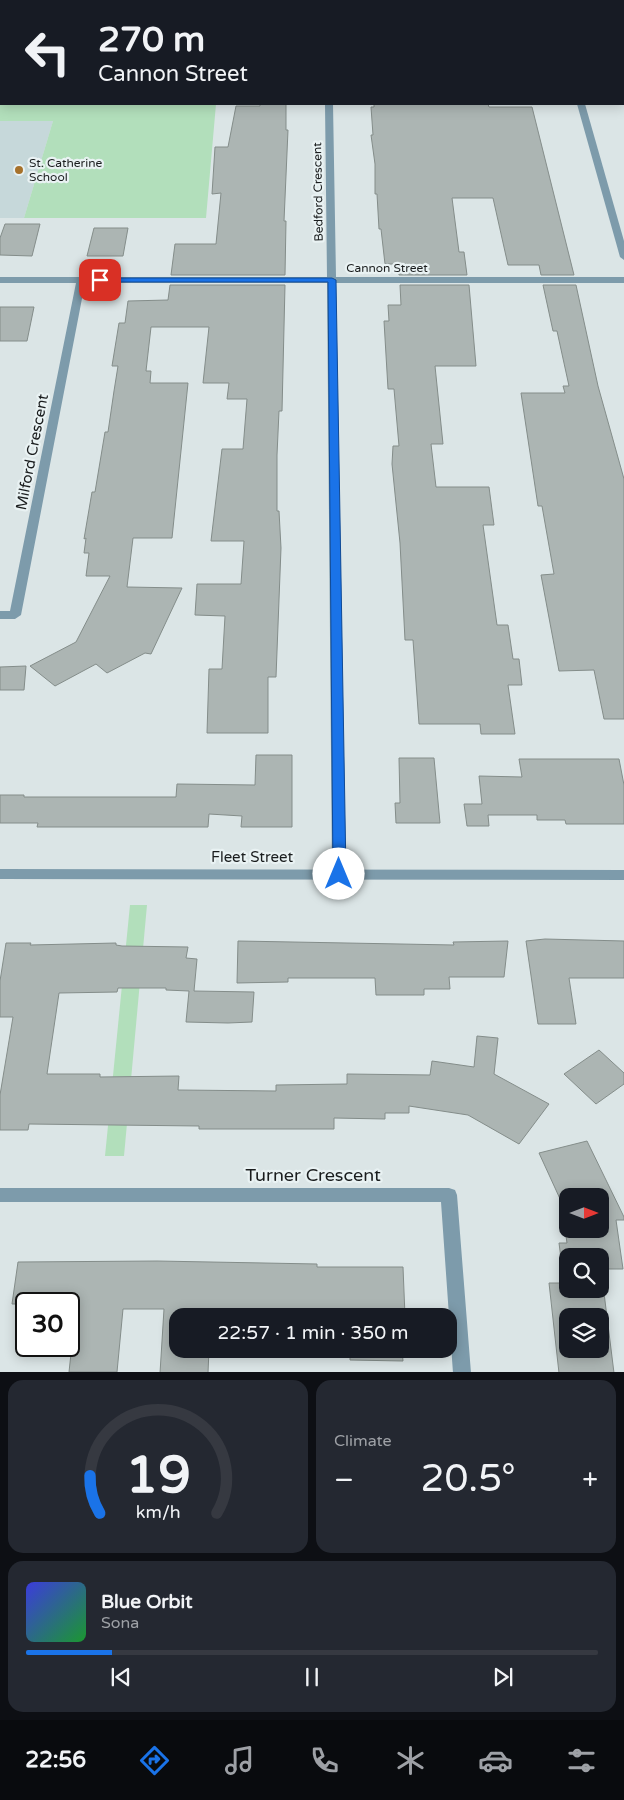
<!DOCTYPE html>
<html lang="en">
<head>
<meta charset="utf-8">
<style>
  :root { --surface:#171b24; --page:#242831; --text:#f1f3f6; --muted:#9ea1a6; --line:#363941; --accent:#1a73e8 }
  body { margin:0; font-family:"Varela Round",sans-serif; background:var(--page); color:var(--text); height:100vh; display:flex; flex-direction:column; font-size:19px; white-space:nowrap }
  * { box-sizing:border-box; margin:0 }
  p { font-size:16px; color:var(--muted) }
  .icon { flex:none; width:28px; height:28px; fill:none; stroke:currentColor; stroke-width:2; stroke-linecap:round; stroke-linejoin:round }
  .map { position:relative; height:1372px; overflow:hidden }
  .sheet { display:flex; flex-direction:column; gap:8px; padding:8px; background:#0d0f14; flex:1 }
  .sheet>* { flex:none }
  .top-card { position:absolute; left:0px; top:0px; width:625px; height:105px; box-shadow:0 2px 12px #0003; background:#171b24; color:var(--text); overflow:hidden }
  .needle { width:32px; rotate:90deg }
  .buttons { position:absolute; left:559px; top:1188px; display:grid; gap:10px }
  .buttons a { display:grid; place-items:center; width:50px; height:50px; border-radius:10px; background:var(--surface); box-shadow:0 2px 12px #0003; font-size:25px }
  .speed { position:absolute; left:15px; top:1292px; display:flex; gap:10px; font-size:25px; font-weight:700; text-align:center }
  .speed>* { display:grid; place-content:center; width:65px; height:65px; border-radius:50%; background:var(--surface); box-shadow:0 2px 12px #0003; line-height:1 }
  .speed .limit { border:2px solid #111; border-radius:8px; background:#fff; color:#111 }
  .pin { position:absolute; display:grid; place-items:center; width:42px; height:42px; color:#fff; margin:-21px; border-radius:10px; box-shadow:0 2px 8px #0006 }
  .me { position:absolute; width:55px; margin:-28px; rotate:0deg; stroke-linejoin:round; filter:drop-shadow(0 0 4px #0008) }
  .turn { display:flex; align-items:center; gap:18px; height:105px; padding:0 15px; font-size:22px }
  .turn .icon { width:65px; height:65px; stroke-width:2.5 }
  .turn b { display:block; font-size:35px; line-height:42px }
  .big { font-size:38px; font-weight:600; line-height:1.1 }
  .sheet .card { flex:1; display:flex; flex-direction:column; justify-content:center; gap:8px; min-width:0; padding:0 18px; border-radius:15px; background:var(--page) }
  .sheet .dial { align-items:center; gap:0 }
  .dial svg { height:130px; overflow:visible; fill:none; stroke:var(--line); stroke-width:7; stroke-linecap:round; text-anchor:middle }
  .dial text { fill:var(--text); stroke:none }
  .song { display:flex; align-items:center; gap:15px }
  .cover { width:60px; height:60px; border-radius:8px; background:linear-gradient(135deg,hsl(240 70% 55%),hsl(130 70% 35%)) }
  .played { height:5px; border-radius:2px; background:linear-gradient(90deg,var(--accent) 15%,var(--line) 15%) }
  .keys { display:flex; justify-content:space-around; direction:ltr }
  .heat { display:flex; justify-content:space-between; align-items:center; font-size:28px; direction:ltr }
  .sheet .tiles { flex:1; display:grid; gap:8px; grid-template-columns:1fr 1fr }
  .card:last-child { grid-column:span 2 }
  .trip { position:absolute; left:169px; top:1308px; width:288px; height:50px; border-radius:15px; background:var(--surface); box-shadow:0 2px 12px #0003; font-weight:600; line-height:50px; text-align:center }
  .dock { display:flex; height:80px; justify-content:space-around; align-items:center; background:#090b0e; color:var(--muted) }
  .dock .icon { width:35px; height:35px }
  .dock .active { color:var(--accent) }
  .dock b { font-size:22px; color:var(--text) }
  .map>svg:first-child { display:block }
  .built { fill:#c6d8da }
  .green { fill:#b2dfbb }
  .building { fill:#acb5b3; stroke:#848d8a; fill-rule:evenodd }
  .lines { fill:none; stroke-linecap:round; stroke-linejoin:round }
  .minor { fill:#7d9bab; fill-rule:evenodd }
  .tertiary { fill:#7d9bab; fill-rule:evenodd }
  .route { fill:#1a73e8; stroke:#114b97 }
  .poi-dot { fill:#a7722b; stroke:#e9f2f3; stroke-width:2 }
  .labels { text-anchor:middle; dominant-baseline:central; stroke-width:4.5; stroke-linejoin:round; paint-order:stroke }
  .far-poi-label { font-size:12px; fill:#1a1d1e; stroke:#e9f2f3; text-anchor:start }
  .far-street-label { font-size:12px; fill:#1a1d1e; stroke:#e9f2f3 }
  .street-label { font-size:15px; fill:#1a1d1e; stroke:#e9f2f3 }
  .near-street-label { font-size:18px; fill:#1a1d1e; stroke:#e9f2f3 }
</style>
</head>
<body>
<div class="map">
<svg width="624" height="1373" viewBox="0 0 624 1373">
  <rect width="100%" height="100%" fill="#dbe5e6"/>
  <polygon class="built" points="0,121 53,121 24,218 0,218"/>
  <g class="green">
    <polygon points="0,29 1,104 216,104 206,218 24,218 53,121 0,121"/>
    <polygon points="130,905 147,905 124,1156 105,1156"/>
  </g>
  <g class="building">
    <polygon points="260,104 286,104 286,130 288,130 284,221 286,221 285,275 171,275 175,244 216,244 221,193 212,194 215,147 228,147 236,106 260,106"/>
    <polygon points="374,104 488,104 489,107 532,107 574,275 541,275 539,265 508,265 493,198 452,198 459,252 464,252 467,275 399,275 398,264 385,264 381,229 379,229 377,194 375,194 375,164 371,135 373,135 371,107 374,107"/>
    <polygon points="5,224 40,224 32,256 0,255 0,238"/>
    <polygon points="94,228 128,228 123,256 87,256"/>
    <polygon points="170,285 285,285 282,411 279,411 277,455 277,511 279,511 281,548 276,677 268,677 268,733 207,733 209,669 222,669 225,616 195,615 197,584 241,584 244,541 211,541 222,449 243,449 247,399 227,399 229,383 203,383 209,327 151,327 146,371 151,371 150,383 188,383 172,538 133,538 127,587 182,588 151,654 145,653 107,673 96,664 55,686 30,666 76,642 110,576 86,576 89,553 84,553 86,538 84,539 92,492 95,492 105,432 108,432 114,391 118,366 112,366 119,323 125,323 128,301 168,300"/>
    <polygon points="400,285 469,285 476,366 435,366 443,444 431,444 436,487 489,487 494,525 483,525 497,625 508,625 513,659 519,659 522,685 508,685 515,734 481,734 480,724 419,724 413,640 405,640 400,543 392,464 393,446 399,446 394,389 388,389 384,321 389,321 388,305 401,305"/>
    <polygon points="543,285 576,285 598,386 624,479 624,719 604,719 594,670 559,671 541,575 554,574 542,506 538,506 521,393 565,393 563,386 569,386 557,331 553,331"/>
    <polygon points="0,307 34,307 27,341 0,341"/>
    <polygon points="26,666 24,690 0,690 0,667"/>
    <polygon points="256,755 292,755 292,827 241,827 242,816 209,814 208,827 37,827 38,823 0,823 0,795 24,795 24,797 176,797 177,784 255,785"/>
    <polygon points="399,758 434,758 440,823 396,823 395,803 400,803"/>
    <polygon points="519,759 619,759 624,785 624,824 566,824 565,820 537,820 537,815 488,815 489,826 467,826 464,804 482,804 479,776 522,777"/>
    <polygon points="545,939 624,941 624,978 569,978 576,1024 538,1024 526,941"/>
    <polygon points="238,941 454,945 453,942 508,941 504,977 449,977 450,989 424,989 424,995 376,995 375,978 288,978 288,982 237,983"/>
    <polygon points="6,943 31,943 30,945 116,943 116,945 122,946 188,947 186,958 197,959 194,991 254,992 252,1022 228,1023 186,1022 189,991 166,990 166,988 118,988 117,992 59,993 47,1074 100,1074 100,1077 179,1076 178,1090 276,1091 276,1085 347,1084 347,1074 430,1075 432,1061 474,1067 477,1036 498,1038 494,1074 549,1104 519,1144 468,1115 409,1106 409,1113 385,1113 385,1119 334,1118 334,1129 199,1129 199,1126 29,1124 28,1130 0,1130 0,1095 13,1017 0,1017 0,981"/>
    <polygon points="599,1050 624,1073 624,1084 596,1104 564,1074"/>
    <path d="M587,1141L624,1217V1220H616L623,1269H601L614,1373H559L549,1283H564L559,1243H567L561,1201L539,1153ZM568,1196H600V1229H568ZM568,1256H600V1289H568ZM568,1316H600V1349H568Z"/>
    <polygon points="157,1261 317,1264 317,1267 403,1267 405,1316 343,1316 343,1311 254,1311 254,1309 211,1309 210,1316 178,1316 178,1349 209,1349 208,1373 160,1373 164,1309 123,1309 117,1372 69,1372 74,1326 69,1326 69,1304 12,1304 18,1262"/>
    <polygon points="350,1349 402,1349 403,1361 350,1360"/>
  </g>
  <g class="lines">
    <g class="minor">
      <polygon points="0,0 71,0 1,1 0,3"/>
      <polygon points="278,0 554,0 554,1"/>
      <polygon points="325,104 333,104 336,277 624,277 624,283 336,283 346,874 344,878 334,878 332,874 327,283 85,283 21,615 15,619 0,619 0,611 10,611 76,283 0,283 0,277 327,277"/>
      <polygon points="0,1188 449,1188 455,1190 457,1195 471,1373 453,1373 441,1202 0,1202"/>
    </g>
    <g class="tertiary">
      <rect x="548" y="0" width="6" height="1"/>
      <polygon points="577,104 585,104 624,241 624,260 620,257"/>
      <polygon points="0,869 624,870 624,880 0,879"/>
    </g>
  </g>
  <polygon class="route" points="97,278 332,278 336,280 346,874 344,877 335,877 333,874 328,282 97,282"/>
  <circle class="poi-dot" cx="19" cy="170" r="5"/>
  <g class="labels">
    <g class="far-poi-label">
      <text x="29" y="163">St. Catherine<tspan x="29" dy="14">School</tspan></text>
    </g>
    <g class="far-street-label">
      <text transform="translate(318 192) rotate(-91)">Bedford Crescent</text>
      <text x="387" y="268">Cannon Street</text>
    </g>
    <g class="street-label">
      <text transform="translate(32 452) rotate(-79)">Milford Crescent</text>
      <text x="252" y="857">Fleet Street</text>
    </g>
    <g class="near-street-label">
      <text x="313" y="1175">Turner Crescent</text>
    </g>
  </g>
</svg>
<div class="buttons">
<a><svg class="needle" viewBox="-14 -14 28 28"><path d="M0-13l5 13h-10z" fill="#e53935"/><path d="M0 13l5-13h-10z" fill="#9ea1a6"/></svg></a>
<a><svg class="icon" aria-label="search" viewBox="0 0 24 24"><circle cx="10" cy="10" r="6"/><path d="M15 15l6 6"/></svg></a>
<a><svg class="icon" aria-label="layers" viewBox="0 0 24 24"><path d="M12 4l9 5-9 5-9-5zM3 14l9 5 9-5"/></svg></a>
</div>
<div class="speed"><div class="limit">30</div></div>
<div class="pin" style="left:100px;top:280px;background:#d93025"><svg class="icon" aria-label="arrive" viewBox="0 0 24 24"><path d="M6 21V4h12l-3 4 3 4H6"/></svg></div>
<svg class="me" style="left:339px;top:874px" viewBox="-20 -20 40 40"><circle r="19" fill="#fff"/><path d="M0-13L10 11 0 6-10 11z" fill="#1a73e8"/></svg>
<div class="trip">22:57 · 1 min · 350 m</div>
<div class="top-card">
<div class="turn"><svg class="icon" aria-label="left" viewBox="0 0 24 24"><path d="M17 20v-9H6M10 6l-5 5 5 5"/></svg><div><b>270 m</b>Cannon Street</div></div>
</div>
</div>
<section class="sheet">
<div class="tiles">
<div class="card dial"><svg viewBox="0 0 100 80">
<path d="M14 69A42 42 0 1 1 86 69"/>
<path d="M14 69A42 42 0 0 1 8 46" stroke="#1a73e8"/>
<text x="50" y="56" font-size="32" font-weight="700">19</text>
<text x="50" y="72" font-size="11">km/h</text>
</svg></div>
<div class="card"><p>Climate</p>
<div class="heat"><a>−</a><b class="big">20.5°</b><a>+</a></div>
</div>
<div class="card">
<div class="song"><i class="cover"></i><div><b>Blue Orbit</b><p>Sona</p></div></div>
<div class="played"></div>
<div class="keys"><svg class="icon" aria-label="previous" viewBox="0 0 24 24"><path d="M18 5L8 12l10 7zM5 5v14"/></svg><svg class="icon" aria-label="pause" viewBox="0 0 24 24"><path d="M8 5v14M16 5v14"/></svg><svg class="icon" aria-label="next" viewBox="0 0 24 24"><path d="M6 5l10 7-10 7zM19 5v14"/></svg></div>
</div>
</div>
</section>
<nav class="dock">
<b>22:56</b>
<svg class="icon active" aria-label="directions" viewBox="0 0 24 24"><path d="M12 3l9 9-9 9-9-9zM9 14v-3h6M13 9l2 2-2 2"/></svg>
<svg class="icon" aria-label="music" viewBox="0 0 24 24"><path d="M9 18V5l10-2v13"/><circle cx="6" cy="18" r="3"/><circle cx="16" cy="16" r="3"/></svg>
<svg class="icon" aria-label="phone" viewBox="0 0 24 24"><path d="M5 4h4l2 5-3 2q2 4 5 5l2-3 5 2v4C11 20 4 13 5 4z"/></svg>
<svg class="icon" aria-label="climate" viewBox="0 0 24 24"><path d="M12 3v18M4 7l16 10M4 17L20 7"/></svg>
<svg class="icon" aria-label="car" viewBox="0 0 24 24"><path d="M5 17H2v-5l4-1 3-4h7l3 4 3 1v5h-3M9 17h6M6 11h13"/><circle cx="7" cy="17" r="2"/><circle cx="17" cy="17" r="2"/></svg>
<svg class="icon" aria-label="filters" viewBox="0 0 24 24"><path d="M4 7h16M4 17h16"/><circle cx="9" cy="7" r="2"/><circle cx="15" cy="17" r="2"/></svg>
</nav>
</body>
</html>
